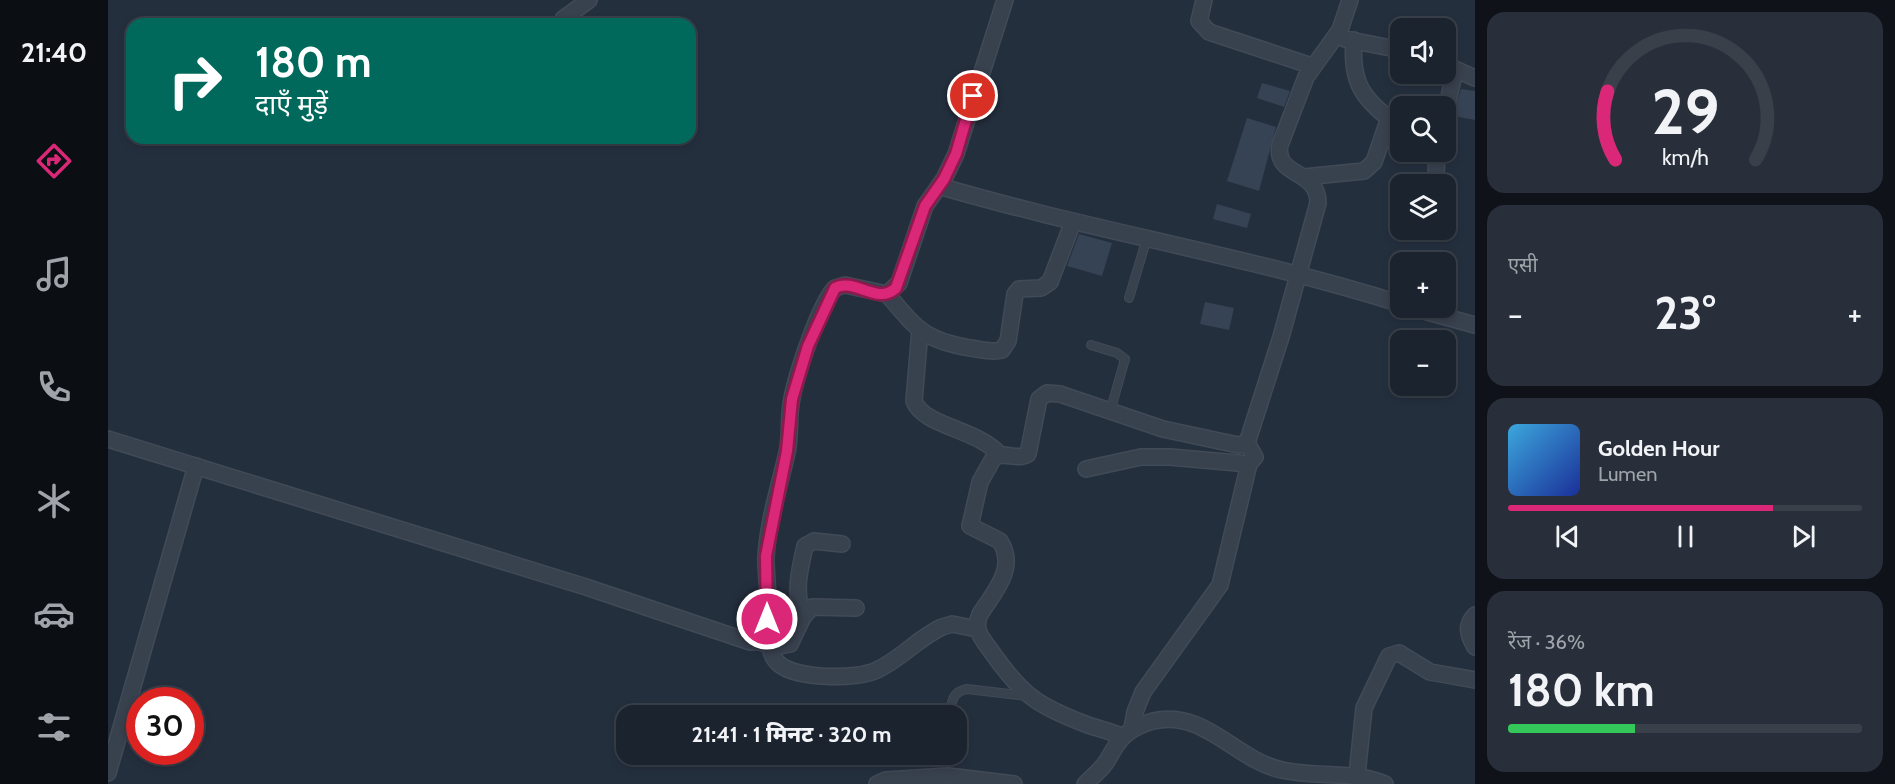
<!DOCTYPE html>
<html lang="hi">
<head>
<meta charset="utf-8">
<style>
  :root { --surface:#1b232e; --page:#282f3a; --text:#f1f3f6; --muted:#a0a4aa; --line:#39404a; --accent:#db2777 }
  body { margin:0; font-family:Cabin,"Noto Sans Devanagari",sans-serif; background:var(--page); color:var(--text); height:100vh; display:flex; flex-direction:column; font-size:22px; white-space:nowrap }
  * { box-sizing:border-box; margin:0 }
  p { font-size:20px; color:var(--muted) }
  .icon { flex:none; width:33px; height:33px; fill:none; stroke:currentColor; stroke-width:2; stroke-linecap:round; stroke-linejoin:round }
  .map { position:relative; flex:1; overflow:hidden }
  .drawer { display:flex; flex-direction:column; gap:12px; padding:12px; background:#0f1319; width:420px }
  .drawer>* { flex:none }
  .banner { position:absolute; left:18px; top:18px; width:570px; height:126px; border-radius:18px; box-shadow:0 3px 9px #0003,0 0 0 2px var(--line); background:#00695c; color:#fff; overflow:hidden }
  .fabs { position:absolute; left:1282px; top:18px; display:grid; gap:12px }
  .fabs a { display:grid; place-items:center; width:66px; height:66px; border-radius:12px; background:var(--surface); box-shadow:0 3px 9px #0003,0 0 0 2px var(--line); font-size:30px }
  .speed { position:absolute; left:18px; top:687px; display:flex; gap:12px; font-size:30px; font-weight:700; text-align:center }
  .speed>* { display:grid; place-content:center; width:78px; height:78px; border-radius:50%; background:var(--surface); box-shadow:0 3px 9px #0003,0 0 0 2px var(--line); line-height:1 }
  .speed .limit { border:9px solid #d22; background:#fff; color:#111 }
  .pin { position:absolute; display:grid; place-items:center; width:51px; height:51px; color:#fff; margin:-26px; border:3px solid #fff; border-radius:50%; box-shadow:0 2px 6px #0007 }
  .me { position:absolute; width:66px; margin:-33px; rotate:0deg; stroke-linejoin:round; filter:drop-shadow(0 0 4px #0008) }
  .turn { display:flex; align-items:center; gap:21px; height:126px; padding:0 30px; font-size:27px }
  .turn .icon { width:78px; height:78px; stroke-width:2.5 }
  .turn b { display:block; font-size:42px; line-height:51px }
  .big { font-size:45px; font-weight:800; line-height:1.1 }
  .drawer .card { flex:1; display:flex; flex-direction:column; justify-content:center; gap:9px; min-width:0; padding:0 21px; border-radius:18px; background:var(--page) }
  .drawer .dial { align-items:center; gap:0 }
  .dial svg { height:156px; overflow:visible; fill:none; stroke:var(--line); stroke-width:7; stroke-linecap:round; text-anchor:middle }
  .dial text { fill:var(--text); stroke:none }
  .song { display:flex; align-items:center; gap:18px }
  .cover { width:72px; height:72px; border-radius:9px; background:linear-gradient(135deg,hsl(200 70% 55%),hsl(230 70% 35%)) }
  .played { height:6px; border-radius:3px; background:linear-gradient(90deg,var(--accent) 75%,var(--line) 75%) }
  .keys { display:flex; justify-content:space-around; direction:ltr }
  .heat { display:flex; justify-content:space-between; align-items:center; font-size:33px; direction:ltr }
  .charge { height:9px; border-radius:4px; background:linear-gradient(90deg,#34c759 36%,var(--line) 0) }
  .trip { position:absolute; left:508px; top:705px; width:351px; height:60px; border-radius:18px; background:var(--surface); box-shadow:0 3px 9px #0003,0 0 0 2px var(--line); font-weight:800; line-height:60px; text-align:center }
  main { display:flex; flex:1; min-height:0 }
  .dock { display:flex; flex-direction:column; width:108px; justify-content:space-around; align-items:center; background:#0b0e12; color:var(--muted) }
  .dock .icon { width:42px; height:42px }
  .dock .current { color:var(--accent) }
  .dock b { font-size:27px; color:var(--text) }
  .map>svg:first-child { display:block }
  .building { fill:#364354 }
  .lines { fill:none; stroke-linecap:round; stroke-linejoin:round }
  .lane-casing { stroke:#414a57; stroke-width:10 }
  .street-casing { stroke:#414a57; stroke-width:18 }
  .lane { stroke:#38414e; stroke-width:8 }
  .street { stroke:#38414e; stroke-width:15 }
  .route-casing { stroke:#8e194d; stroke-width:15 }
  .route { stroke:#db2777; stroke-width:10 }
</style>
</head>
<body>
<main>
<nav class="dock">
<b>21:40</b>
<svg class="icon current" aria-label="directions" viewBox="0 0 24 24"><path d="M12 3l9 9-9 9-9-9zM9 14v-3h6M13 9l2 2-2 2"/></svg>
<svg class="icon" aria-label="music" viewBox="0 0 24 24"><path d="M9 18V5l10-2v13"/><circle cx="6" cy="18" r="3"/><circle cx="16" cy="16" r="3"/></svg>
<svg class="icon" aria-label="phone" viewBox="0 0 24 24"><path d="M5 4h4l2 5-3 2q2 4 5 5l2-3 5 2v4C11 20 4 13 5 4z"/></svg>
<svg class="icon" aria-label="climate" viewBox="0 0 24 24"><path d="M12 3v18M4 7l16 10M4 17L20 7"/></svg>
<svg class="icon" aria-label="car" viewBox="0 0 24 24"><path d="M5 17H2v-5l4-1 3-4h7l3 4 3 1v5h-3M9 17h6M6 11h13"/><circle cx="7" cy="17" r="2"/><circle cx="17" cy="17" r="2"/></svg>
<svg class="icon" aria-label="filters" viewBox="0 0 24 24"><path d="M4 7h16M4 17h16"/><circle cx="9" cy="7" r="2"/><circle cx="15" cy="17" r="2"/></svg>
</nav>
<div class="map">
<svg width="1367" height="784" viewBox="0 0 1367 784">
  <rect width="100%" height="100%" fill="#242f3e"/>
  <g class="building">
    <polygon points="1154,83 1182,91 1176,107 1149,98"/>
    <polygon points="1353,89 1367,91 1367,120 1345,116"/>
    <polygon points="1139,118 1168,127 1151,191 1119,181"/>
    <polygon points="1109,204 1143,214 1139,228 1105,219"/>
    <polygon points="971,234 1004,243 994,276 959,266"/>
    <polygon points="1097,302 1126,308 1121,330 1092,324"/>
  </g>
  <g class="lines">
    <defs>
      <g id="lane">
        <polyline points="1021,298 1039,238"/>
        <polyline points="983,345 1009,353 1017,359 1002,412"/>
        <path d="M842,714C844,701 844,692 859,689L918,696"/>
      </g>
      <g id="street">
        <polyline points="1096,0 1091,21 1101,32 1204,66"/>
        <polyline points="455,19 481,0"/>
        <polyline points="1237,39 1293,50"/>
        <path d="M1246,40C1242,87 1257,100 1293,128"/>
        <polyline points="1340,66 1367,78"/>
        <polyline points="1338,110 1347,70"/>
        <polyline points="1328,174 1329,152"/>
        <polyline points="1196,177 1256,171 1266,162 1281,118"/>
        <path d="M831,186C984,231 1141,256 1293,304"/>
        <path d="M779,294C808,328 815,340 862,348C872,349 884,353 894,350L900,341L907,294L911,289L933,288L942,282L965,222"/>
        <polyline points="1305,308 1367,325"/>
        <path d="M812,330L806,401C815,426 869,429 891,454"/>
        <path d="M0,439L478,587L642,642H652C667,629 657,577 658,557C660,522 671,487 679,453C683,435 680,416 684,398C689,373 711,305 727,288L737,285L779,294L791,283L817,206L836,179L848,154L897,0"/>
        <polyline points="978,469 1033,457 1062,457 1141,464 1147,457 1139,443"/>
        <path d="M1367,615C1357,625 1360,635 1367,647"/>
        <path d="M695,617C686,592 691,572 697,546L706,541L734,544"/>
        <polyline points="654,643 671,646 682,644 695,617 704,607 748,608"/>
        <path d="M661,644C663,652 665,659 671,664C688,679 749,680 769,670C793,659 810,638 834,627L844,624L869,629"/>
        <polyline points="1024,729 1027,712 1035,692 1112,585 1141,464"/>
        <path d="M1015,737C1003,731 991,729 980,725C929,706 914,695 883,651C874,638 865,630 872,614C887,591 909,568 892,541L862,526L872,482L886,457C898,451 909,461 920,454L931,399L939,393L952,394L1055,429L1130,445L1139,443L1173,337L1210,203C1210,168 1166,178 1172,145L1198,77L1232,30L1242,0"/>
        <polyline points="0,773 88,466"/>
        <polyline points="1249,775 1256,708 1281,656 1291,653 1322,672 1367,680"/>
        <polyline points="769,784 778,780 840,776 906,784"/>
        <path d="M977,784C984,777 993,770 999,761C1004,752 1009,742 1017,735C1025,728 1035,724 1045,721C1097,709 1127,760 1174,770C1209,778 1244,770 1277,784"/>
      </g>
    </defs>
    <use href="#lane" class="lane-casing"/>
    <use href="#street" class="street-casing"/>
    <use href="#lane" class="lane"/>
    <use href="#street" class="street"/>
  </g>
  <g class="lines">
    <defs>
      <path id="route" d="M659,619L658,556L679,451L684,399L700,346L727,288C747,277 769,306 788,288L817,206L836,179L848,154L865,96"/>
    </defs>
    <use href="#route" class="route-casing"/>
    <use href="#route" class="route"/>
  </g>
</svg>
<div class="fabs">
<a><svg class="icon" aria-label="sound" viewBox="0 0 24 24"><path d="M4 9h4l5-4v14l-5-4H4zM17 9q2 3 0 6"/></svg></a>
<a><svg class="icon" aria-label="search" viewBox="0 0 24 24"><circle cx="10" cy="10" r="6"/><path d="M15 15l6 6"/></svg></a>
<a><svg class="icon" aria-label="layers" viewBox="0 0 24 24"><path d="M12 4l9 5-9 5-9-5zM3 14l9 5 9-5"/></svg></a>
<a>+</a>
<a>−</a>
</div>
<div class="speed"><div class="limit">30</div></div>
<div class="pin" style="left:865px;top:96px;background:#d93025"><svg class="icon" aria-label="arrive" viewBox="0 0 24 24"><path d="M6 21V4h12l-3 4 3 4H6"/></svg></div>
<svg class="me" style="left:659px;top:619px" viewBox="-20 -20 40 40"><circle r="17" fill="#db2777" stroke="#fff" stroke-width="3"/><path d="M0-11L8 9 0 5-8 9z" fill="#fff"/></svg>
<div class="trip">21:41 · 1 मिनट · 320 m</div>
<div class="banner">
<div class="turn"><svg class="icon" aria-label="right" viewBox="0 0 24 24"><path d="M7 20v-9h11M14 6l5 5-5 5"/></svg><div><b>180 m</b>दाएँ मुड़ें</div></div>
</div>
</div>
<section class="drawer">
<div class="card dial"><svg viewBox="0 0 100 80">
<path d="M14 69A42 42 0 1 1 86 69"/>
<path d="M14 69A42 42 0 0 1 10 34" stroke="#db2777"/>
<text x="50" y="56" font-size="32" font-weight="700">29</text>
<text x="50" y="72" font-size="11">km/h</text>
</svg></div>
<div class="card"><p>एसी</p>
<div class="heat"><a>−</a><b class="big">23°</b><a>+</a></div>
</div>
<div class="card">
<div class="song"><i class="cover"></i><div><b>Golden Hour</b><p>Lumen</p></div></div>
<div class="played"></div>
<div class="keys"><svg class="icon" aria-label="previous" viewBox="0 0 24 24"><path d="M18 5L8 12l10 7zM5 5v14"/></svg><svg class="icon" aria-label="pause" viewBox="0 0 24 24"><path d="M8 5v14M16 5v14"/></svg><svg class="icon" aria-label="next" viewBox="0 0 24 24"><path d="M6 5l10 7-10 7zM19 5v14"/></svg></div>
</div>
<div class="card"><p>रेंज · 36%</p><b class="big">180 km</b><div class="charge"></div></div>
</section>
</main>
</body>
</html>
